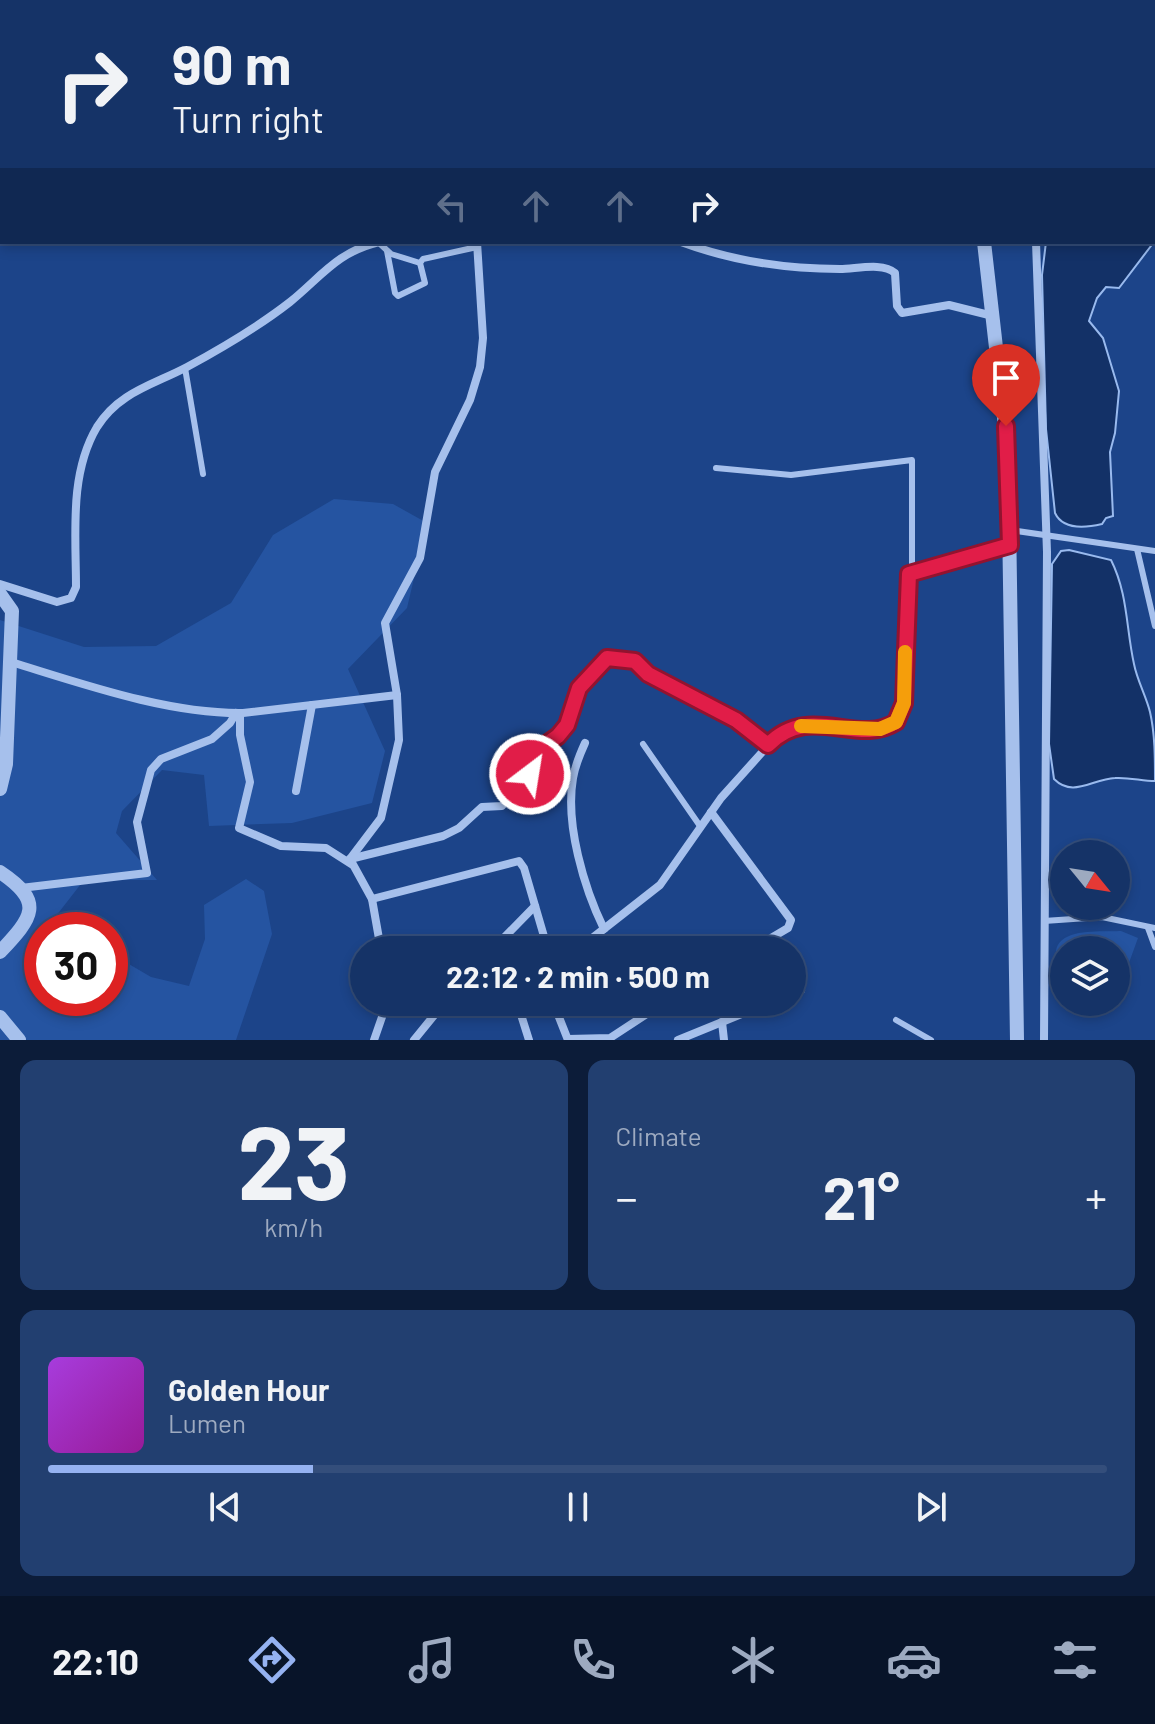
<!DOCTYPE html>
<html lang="en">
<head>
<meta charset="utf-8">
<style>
  :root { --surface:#153367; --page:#223f70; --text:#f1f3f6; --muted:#9daac0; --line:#344e7b; --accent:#95b2f1 }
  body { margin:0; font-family:Barlow,sans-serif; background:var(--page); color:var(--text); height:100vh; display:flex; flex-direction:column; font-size:30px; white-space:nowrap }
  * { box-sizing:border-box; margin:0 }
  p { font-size:26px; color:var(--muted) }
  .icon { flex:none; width:44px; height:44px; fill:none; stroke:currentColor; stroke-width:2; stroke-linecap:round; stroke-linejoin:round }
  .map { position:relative; height:1040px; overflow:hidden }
  .side { display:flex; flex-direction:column; gap:20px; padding:20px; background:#0c1c39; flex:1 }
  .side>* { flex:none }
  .top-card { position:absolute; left:0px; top:0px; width:1156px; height:244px; box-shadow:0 4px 12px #0003,0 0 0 2px var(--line); background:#153367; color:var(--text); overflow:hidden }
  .needle { width:52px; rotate:120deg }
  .buttons { position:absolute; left:1050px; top:840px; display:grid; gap:16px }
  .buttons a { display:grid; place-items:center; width:80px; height:80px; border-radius:50%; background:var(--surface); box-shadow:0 4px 12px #0003,0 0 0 2px var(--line); font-size:40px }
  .speed { position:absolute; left:24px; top:912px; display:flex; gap:16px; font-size:40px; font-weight:700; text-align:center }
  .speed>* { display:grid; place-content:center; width:104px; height:104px; border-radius:50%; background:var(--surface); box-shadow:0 4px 12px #0003,0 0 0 2px var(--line); line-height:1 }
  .speed .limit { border:12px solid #d22; background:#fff; color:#111 }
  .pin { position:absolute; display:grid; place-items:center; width:68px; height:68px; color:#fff; margin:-82px -34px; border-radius:50% 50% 50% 0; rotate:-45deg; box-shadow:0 0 8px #0007 }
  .pin .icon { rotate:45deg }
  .me { position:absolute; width:88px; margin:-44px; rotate:31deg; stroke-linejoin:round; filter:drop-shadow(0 0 6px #0008) }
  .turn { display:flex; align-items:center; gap:28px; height:168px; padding:0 40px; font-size:36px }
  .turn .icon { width:104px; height:104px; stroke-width:2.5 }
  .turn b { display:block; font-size:56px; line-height:68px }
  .lanes { display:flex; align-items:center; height:76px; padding:0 40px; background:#0003; justify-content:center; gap:40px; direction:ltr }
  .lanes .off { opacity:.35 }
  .big { font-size:60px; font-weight:700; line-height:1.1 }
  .side .widget { flex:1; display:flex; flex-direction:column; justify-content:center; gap:12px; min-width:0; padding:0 28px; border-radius:16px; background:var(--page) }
  .side .dial { align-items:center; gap:0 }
  .dial b { font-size:104px; line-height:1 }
  .song { display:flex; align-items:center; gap:24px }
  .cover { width:96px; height:96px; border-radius:12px; background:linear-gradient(135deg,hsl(280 70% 55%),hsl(300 70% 35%)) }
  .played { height:8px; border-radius:4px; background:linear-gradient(90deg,var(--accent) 25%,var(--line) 25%) }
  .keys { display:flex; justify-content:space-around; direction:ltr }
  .heat { display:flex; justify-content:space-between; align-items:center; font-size:44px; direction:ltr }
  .side .tiles { flex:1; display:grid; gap:20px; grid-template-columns:1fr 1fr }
  .widget:last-child { grid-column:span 2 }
  .trip { position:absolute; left:350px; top:936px; width:456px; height:80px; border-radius:40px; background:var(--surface); box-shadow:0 4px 12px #0003,0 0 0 2px var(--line); font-weight:700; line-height:80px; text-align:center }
  .menu { display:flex; height:128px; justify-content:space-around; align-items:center; background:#081429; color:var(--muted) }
  .menu .icon { width:56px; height:56px }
  .menu .on { color:var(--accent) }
  .menu b { font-size:36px; color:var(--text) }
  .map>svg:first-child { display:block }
  .green { fill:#2554a1 }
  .water { fill:#133167; stroke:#99baee; stroke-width:2 }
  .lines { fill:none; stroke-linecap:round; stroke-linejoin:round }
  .service { stroke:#a6c0ec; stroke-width:6 }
  .minor { stroke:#a6c0ec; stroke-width:8 }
  .tertiary { stroke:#a6c0ec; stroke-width:14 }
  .route-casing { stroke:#92132f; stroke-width:20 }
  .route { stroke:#e11d48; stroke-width:14 }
  .slow { stroke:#f59e0b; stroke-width:14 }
</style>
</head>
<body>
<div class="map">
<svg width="1155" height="1040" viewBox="0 0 1155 1040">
  <rect width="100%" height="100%" fill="#1c4489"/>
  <g class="green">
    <polygon points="0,0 188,0 188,2 2,2 0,149"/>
    <polygon points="742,0 886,0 887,2 744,2"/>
    <polygon points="334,499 393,504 427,523 407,608 348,669 385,751 372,803 292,823 209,826 204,775 162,770 122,811 116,833 157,880 84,880 56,916 74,930 42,930 42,998 110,998 110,953 151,977 189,986 205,939 204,905 246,879 264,891 272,934 236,1040 0,1040 0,620 84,647 156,646 231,603 273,535"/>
    <path d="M1121,931L1138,938L1126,971L1116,968V950H1064V985L1058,978C1057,970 1055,960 1056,951C1059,927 1103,932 1121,931Z"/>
  </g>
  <g class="water">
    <path d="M1046,242H1154L1119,288L1106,287L1097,298L1089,321L1103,338L1119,391L1115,433L1110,452L1113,516L1106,518L1102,524C1085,528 1063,530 1055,513L1046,429L1042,275Z"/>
    <path d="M1069,550L1111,560C1128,594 1126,628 1134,664C1137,680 1146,696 1150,712C1155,734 1155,758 1155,781C1142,781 1129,777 1115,778C1092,779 1073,798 1054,779L1049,744L1052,564L1061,551Z"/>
  </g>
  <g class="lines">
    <g class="service">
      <polyline points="1004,0 1005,2"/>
      <polyline points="1150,0 1151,2"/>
      <polyline points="1154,22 1155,27"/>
      <polyline points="378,242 391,254 420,263"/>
      <polyline points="387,251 395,293 398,296 425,283 420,263 423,259 477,247"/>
      <polyline points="185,368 203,474"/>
      <polyline points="716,468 791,475 912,460 912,572"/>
      <polyline points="1010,530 1155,551"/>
      <polyline points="1137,549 1155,626"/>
      <polyline points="643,744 700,826"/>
      <polyline points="1044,921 1102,917 1155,928"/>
      <polyline points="1148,928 1155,947"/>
      <polyline points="896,1020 931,1040"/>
    </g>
    <g class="minor">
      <polyline points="176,2 178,0"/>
      <polyline points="644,2 645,0"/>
      <polyline points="0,122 2,122"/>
      <polyline points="1154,140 1155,139"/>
      <polyline points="0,192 2,191"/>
      <path d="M681,242C732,261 785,269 840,269C856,269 883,262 895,273L897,306L902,313L949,305L993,316"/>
      <polyline points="1036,242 1047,552 1044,1040"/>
      <path d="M0,584L57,602L71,598L76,587C76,534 69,474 97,427C119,392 153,385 187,367C222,348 258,327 290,302C321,277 337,252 379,242"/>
      <path d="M11,662C83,684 168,714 243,713L397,695"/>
      <polyline points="240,713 240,735 250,782 239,828 281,846 326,848 351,864"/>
      <path d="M585,743C580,754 575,766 573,778C565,824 584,888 604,929"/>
      <polyline points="296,791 312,705"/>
      <polyline points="711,812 791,920 788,928 751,950"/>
      <polyline points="350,859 443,836 459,828 482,807 502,806 518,783 532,771 541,748 558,736 567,725 579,688 607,658 635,661 648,674 730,716 768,745"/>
      <polyline points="21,888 147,873 137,822 151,770 161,759 212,739 230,723 236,713"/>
      <polyline points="372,899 519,861 524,868 548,950"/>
      <polyline points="381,950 372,899 350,859 381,818 399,740 397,695 385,623 420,558 435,472 470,400 480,367 483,338 477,242"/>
      <polyline points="492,950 535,906"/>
      <polyline points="577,950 660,885 721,798 774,739 800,726 888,727 902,715 904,703 909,574 1010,545"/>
      <polyline points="792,993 801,990"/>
      <polyline points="517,1002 529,1040"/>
      <polyline points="553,1002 568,1040"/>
      <polyline points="722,1022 724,1040"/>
      <polyline points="568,1039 610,1038 665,1002"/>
      <polyline points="374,1040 382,1017 383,1002"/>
      <polyline points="414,1040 445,1002"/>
      <polyline points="678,1040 771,1002"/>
    </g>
    <g class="tertiary">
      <polyline points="949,0 950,2"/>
      <polyline points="984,242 1008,453 1017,1040"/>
      <polyline points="0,594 12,611 6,764 0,789"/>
      <path d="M0,872C45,902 33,917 0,952"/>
      <polyline points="0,1017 19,1040"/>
    </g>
  </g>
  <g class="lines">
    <defs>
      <path id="route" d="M530,774L541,748L558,736L567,725L579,688L607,658L635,661L648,674L736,720L768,745C809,702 858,747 896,722L904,703L909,574L1010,545L1006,426"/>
    </defs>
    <use href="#route" class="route-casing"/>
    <use href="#route" class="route"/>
    <polyline class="slow" points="801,726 880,729 896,722 904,703 905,652"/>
  </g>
</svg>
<div class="buttons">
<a><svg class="needle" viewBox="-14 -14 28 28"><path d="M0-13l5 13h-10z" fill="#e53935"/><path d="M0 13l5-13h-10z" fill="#9daac0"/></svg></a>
<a><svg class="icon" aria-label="layers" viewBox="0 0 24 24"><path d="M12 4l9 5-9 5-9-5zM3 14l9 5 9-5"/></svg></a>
</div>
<div class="speed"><div class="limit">30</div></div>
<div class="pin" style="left:1006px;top:426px;background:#d93025"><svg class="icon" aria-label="arrive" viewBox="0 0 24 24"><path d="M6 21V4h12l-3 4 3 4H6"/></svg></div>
<svg class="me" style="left:530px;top:774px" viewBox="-20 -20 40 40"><circle r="17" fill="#e11d48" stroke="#fff" stroke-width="3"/><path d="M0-11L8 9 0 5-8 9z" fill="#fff"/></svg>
<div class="trip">22:12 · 2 min · 500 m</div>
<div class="top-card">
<div class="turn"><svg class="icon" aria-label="right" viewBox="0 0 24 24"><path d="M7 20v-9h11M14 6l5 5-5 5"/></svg><div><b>90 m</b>Turn right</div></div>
<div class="lanes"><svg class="icon off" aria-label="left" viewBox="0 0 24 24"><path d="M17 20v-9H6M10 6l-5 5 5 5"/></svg><svg class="icon off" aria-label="ahead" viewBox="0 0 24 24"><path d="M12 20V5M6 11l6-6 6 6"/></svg><svg class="icon off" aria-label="ahead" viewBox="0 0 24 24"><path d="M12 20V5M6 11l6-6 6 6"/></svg><svg class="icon" aria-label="right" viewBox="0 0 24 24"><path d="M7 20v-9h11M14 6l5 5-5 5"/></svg></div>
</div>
</div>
<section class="side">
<div class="tiles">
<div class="widget dial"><b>23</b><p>km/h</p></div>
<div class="widget"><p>Climate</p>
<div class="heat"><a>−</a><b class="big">21°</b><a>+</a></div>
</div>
<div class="widget">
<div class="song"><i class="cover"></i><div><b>Golden Hour</b><p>Lumen</p></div></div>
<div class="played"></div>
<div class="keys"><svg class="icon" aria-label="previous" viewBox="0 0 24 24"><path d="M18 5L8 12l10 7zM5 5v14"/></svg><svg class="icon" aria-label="pause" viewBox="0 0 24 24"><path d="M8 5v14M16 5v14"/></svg><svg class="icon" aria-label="next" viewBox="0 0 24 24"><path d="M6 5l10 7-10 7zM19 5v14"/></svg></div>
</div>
</div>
</section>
<nav class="menu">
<b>22:10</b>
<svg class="icon on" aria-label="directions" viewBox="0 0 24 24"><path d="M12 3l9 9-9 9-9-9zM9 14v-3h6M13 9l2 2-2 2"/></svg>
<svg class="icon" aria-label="music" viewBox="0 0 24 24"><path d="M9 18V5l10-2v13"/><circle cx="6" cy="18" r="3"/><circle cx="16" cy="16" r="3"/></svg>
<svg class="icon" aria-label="phone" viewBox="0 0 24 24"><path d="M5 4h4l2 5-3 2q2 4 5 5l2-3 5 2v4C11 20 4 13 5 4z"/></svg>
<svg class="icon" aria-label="climate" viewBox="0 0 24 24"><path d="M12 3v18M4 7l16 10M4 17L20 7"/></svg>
<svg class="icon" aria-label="car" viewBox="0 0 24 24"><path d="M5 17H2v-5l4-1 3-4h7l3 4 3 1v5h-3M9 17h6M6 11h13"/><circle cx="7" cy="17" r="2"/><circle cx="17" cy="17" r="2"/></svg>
<svg class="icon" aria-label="filters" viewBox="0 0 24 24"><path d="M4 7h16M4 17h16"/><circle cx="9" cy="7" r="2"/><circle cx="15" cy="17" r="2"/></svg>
</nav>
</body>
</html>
